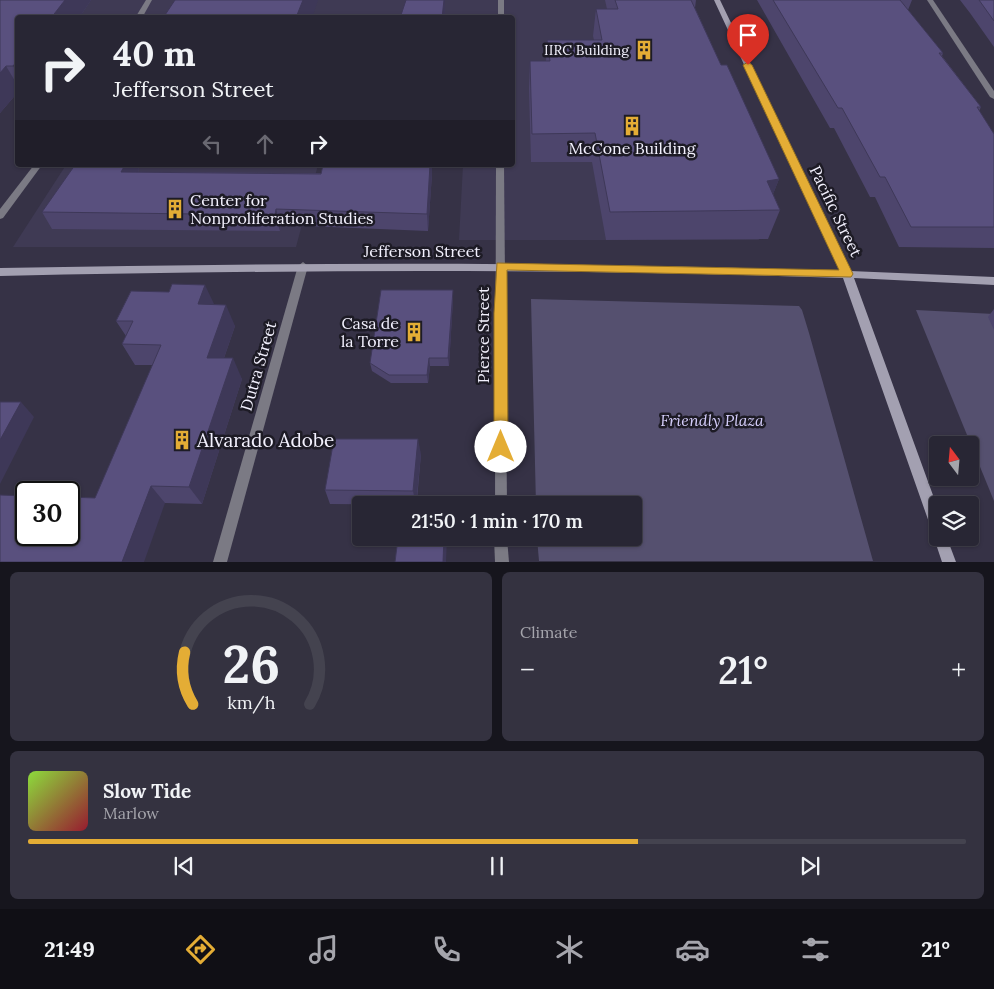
<!DOCTYPE html>
<html lang="en">
<head>
<meta charset="utf-8">
<style>
  :root { --surface:#282634; --page:#343240; --text:#f1f3f6; --muted:#a5a5ac; --line:#44434f; --accent:#e4ad35 }
  body { margin:0; font-family:Lora,serif; background:var(--page); color:var(--text); height:100vh; display:flex; flex-direction:column; font-size:19px; white-space:nowrap }
  * { box-sizing:border-box; margin:0 }
  p { font-size:16px; color:var(--muted) }
  .icon { flex:none; width:28px; height:28px; fill:none; stroke:currentColor; stroke-width:2; stroke-linecap:round; stroke-linejoin:round }
  .map { position:relative; height:562px; overflow:hidden }
  .panel { display:flex; flex-direction:column; gap:10px; padding:10px; background:#16151d; flex:1 }
  .panel>* { flex:none }
  .hud { position:absolute; left:15px; top:15px; width:500px; height:152px; border-radius:5px; box-shadow:0 1px 4px #0004,0 0 0 1px var(--line); background:#282634; color:var(--text); overflow:hidden }
  .needle { width:32px; rotate:344deg }
  .tools { position:absolute; left:929px; top:436px; display:grid; gap:10px }
  .tools a { display:grid; place-items:center; width:50px; height:50px; border-radius:5px; background:var(--surface); box-shadow:0 1px 4px #0004,0 0 0 1px var(--line); font-size:25px }
  .speed { position:absolute; left:15px; top:481px; display:flex; gap:10px; font-size:25px; font-weight:700; text-align:center }
  .speed>* { display:grid; place-content:center; width:65px; height:65px; border-radius:50%; background:var(--surface); box-shadow:0 1px 4px #0004,0 0 0 1px var(--line); line-height:1 }
  .speed .limit { border:2px solid #111; border-radius:8px; background:#fff; color:#111 }
  .pin { position:absolute; display:grid; place-items:center; width:42px; height:42px; color:#fff; margin:-51px -21px; border-radius:50% 50% 50% 0; rotate:-45deg; box-shadow:0 0 5px #0007 }
  .pin .icon { rotate:45deg }
  .me { position:absolute; width:55px; margin:-28px; rotate:0deg; stroke-linejoin:round; filter:drop-shadow(0 0 4px #0008) }
  .turn { display:flex; align-items:center; gap:18px; height:105px; padding:0 15px; font-size:22px }
  .turn .icon { width:65px; height:65px; stroke-width:2.5 }
  .turn b { display:block; font-size:35px; line-height:42px }
  .lanes { display:flex; align-items:center; height:48px; padding:0 15px; background:#0003; justify-content:center; gap:25px; direction:ltr }
  .lanes .off { opacity:.35 }
  .big { font-size:38px; font-weight:600; line-height:1.1 }
  .panel .tile { flex:1; display:flex; flex-direction:column; justify-content:center; gap:8px; min-width:0; padding:0 18px; border-radius:8px; background:var(--page) }
  .panel .dial { align-items:center; gap:0 }
  .dial svg { height:130px; overflow:visible; fill:none; stroke:var(--line); stroke-width:7; stroke-linecap:round; text-anchor:middle }
  .dial text { fill:var(--text); stroke:none }
  .song { display:flex; align-items:center; gap:15px }
  .cover { width:60px; height:60px; border-radius:8px; background:linear-gradient(135deg,hsl(90 70% 55%),hsl(350 70% 35%)) }
  .played { height:5px; border-radius:2px; background:linear-gradient(90deg,var(--accent) 65%,var(--line) 65%) }
  .keys { display:flex; justify-content:space-around; direction:ltr }
  .heat { display:flex; justify-content:space-between; align-items:center; font-size:28px; direction:ltr }
  .panel .tiles { flex:1; display:grid; gap:10px; grid-template-columns:1fr 1fr }
  .tile:last-child { grid-column:span 2 }
  .trip { position:absolute; left:352px; top:496px; width:290px; height:50px; border-radius:5px; background:var(--surface); box-shadow:0 1px 4px #0004,0 0 0 1px var(--line); font-weight:600; line-height:50px; text-align:center }
  .tabs { display:flex; height:80px; justify-content:space-around; align-items:center; background:#100f15; color:var(--muted) }
  .tabs .icon { width:35px; height:35px }
  .tabs .active { color:var(--accent) }
  .tabs b { font-size:22px; color:var(--text) }
  .map>svg:first-child { display:block }
  .built { fill:#3f3a54 }
  .green { fill:#55506f }
  .lines { fill:none; stroke-linecap:round; stroke-linejoin:round }
  .street { fill:#7b7a84; fill-rule:evenodd }
  .secondary { fill:#a3a0b1; fill-rule:evenodd }
  .wall { fill:#4d456c }
  .shaded-wall { fill:#3e3858 }
  .building { fill:#59507e; stroke:#3e3858 }
  .route { fill:#e4ad35; stroke:#947022 }
  .labels { text-anchor:middle; dominant-baseline:central; stroke-width:5; stroke-linejoin:round; paint-order:stroke }
  .far-poi-label { font-size:14px; fill:#f3f1fe; stroke:#1d1b25; text-anchor:end }
  .poi-label { font-size:16px; fill:#f3f1fe; stroke:#1d1b25 }
  .street-label { font-size:16px; fill:#f3f1fe; stroke:#1d1b25 }
  .park-label { font-size:16px; font-style:italic; fill:#d5cefb; stroke:#1d1b25 }
  .near-poi-label { font-size:19px; fill:#f3f1fe; stroke:#1d1b25; text-anchor:start }
</style>
</head>
<body>
<div class="map">
<svg width="994" height="562" viewBox="0 0 994 562">
  <rect width="100%" height="100%" fill="#363246"/>
  <g class="built">
    <polygon points="0,0 677,0 759,240 459,240 463,165 512,165 512,18 0,17"/>
    <polygon points="66,165 318,165 296,247 13,247"/>
  </g>
  <g class="green">
    <polygon points="531,299 799,306 802,310 809,333 873,561 539,561 537,538 634,538 634,505 536,505"/>
    <polygon points="916,310 994,314 994,501"/>
  </g>
  <g class="lines">
    <g class="street">
      <polygon points="146,0 152,0 142,18 135,18"/>
      <rect x="498" y="0" width="6" height="18"/>
      <polygon points="927,0 933,0 994,91 994,99 990,97"/>
      <polygon points="34,165 42,165 3,218 0,219 0,209"/>
      <polygon points="496,165 504,165 507,505 495,505"/>
      <polygon points="303,262 308,266 227,562 213,562 298,266"/>
      <polygon points="494,538 507,538 509,562 495,562"/>
    </g>
    <path class="secondary" d="M714,0H720L850,271L994,277V285L854,278L938,509V538H947L956,562H942L934,538L936,534L933,533L931,528L843,278C562,268 281,270 0,276V268C280,263 560,261 840,271Z"/>
  </g>
  <g class="wall">
    <polygon points="0,0 91,0 79,18 18,18 18,92 0,113"/>
    <polygon points="605,0 696,0 695,8 721,65 779,179 773,194 780,210 768,239 606,240 592,162 531,162 529,89 530,61 546,61 547,40 594,40 593,36 596,9 607,9"/>
    <polygon points="757,0 912,0 908,10 943,53 942,56 981,107 979,111 994,134 994,248 899,247 875,197 870,197 834,128 830,128"/>
    <polygon points="960,0 994,0 994,47 970,13"/>
    <polygon points="75,165 137,165 139,170 138,172 432,174 428,231 281,225 280,231 52,229 42,212"/>
    <polygon points="453,290 453,299 449,366 430,366 428,383 391,383 372,371 370,363"/>
    <polygon points="214,305 235,326 224,358 242,379 202,504 165,503 95,498 153,365 135,365 122,344 126,336 116,321"/>
    <polygon points="994,309 994,330 988,317"/>
    <polygon points="421,454 417,500 447,500 447,505 330,504 325,490"/>
  </g>
  <g class="shaded-wall">
    <polygon points="65,0 91,0 79,18 51,18"/>
    <polygon points="303,0 318,0 312,18 275,18"/>
    <polygon points="444,0 445,0 445,18 442,18"/>
    <polygon points="18,60 18,74 13,66"/>
    <polygon points="6,66 18,86 18,92 0,113 0,73"/>
    <polygon points="125,165 137,165 139,170 129,188 121,172"/>
    <polygon points="430,165 432,165 432,174 428,231 427,214"/>
    <polygon points="779,179 768,207 767,181"/>
    <polygon points="276,209 281,225 280,231 275,215"/>
    <polygon points="205,285 215,306 198,304"/>
    <polygon points="453,290 453,299 449,366 448,358"/>
    <polygon points="226,305 235,326 217,378 207,358"/>
    <polygon points="233,358 242,379 202,504 189,487"/>
    <polygon points="429,358 430,366 428,383 427,375"/>
    <polygon points="21,402 34,417 0,484 0,440"/>
    <polygon points="418,439 421,454 416,505 413,491"/>
    <polygon points="151,486 165,503 144,562 122,562"/>
    <polygon points="444,538 447,538 446,562 443,562"/>
  </g>
  <g class="building">
    <polygon points="0,0 65,0 51,18 18,18 18,60 13,66 6,66 0,73"/>
    <polygon points="175,0 303,0 297,15 275,18 163,18"/>
    <polygon points="406,0 444,0 442,18 400,18"/>
    <polygon points="615,0 691,0 721,65 727,65 779,179 767,181 780,210 610,212 595,133 532,134 530,61 550,61 547,40 602,40 596,9 618,9"/>
    <polygon points="773,0 900,0 943,53 939,53 981,107 977,107 994,134 994,227 911,227 885,177 880,177 842,108 838,108"/>
    <polygon points="979,0 994,0 994,21"/>
    <polygon points="75,165 125,165 121,172 321,174 323,165 430,165 427,214 276,209 275,215 42,212"/>
    <polygon points="172,284 205,285 198,304 226,305 207,358 233,358 189,487 151,486 122,562 0,562 0,495 26,496 26,535 69,535 69,497 95,498 161,345 122,344 133,321 116,321 131,291 169,292"/>
    <polygon points="381,290 453,290 448,358 429,358 427,375 389,375 370,363"/>
    <polygon points="0,402 21,402 0,440"/>
    <polygon points="334,439 418,439 413,491 325,490"/>
    <polygon points="402,499 447,500 446,505 402,505"/>
    <polygon points="398,538 444,538 443,562 395,562"/>
  </g>
  <polygon class="route" points="748,62 752,65 853,274 851,277 507,270 508,447 505,452 501,454 496,452 494,447 494,313 497,263 839,270 743,65"/>
  <defs>
    <symbol id="building-bare" viewBox="-9 -9 18 18"><path d="M-4-6H4V6H1V3H-1V6H-4ZM-2.5-4.3h1.7v1.8h-1.7ZM.8-4.3h1.7v1.8H.8ZM-2.5-1h1.7V.8h-1.7ZM.8-1h1.7V.8H.8Z" fill="#e4ad35" stroke="#1d1b25" stroke-width="2.5" paint-order="stroke"/></symbol>
  </defs>
  <g fill-rule="evenodd">
    <use href="#building-bare" x="630" y="36" width="28" height="28"/>
    <use href="#building-bare" x="618" y="112" width="28" height="28"/>
    <use href="#building-bare" x="161" y="195" width="28" height="28"/>
    <use href="#building-bare" x="400" y="318" width="28" height="28"/>
    <use href="#building-bare" x="168" y="426" width="28" height="28"/>
  </g>
  <g class="labels">
    <g class="far-poi-label">
      <text x="629" y="50">IIRC Building</text>
    </g>
    <g class="poi-label">
      <text x="632" y="148">McCone Building</text>
      <text x="190" y="200" text-anchor="start">Center for<tspan x="190" dy="18">Nonproliferation Studies</tspan></text>
      <text x="399" y="323" text-anchor="end">Casa de<tspan x="399" dy="18">la Torre</tspan></text>
    </g>
    <g class="street-label">
      <text transform="translate(836 211) rotate(64)">Pacific Street</text>
      <text x="422" y="251">Jefferson Street</text>
      <text transform="translate(483 335) rotate(-90)">Pierce Street</text>
      <text transform="translate(258 366) rotate(-74)">Dutra Street</text>
    </g>
    <g class="park-label">
      <text x="712" y="420">Friendly Plaza</text>
    </g>
    <g class="near-poi-label">
      <text x="197" y="440">Alvarado Adobe</text>
    </g>
  </g>
</svg>
<div class="tools">
<a><svg class="needle" viewBox="-14 -14 28 28"><path d="M0-13l5 13h-10z" fill="#e53935"/><path d="M0 13l5-13h-10z" fill="#a5a5ac"/></svg></a>
<a><svg class="icon" aria-label="layers" viewBox="0 0 24 24"><path d="M12 4l9 5-9 5-9-5zM3 14l9 5 9-5"/></svg></a>
</div>
<div class="speed"><div class="limit">30</div></div>
<div class="pin" style="left:748px;top:65px;background:#d93025"><svg class="icon" aria-label="arrive" viewBox="0 0 24 24"><path d="M6 21V4h12l-3 4 3 4H6"/></svg></div>
<svg class="me" style="left:501px;top:447px" viewBox="-20 -20 40 40"><circle r="19" fill="#fff"/><path d="M0-13L10 11 0 6-10 11z" fill="#e4ad35"/></svg>
<div class="trip">21:50 · 1 min · 170 m</div>
<div class="hud">
<div class="turn"><svg class="icon" aria-label="right" viewBox="0 0 24 24"><path d="M7 20v-9h11M14 6l5 5-5 5"/></svg><div><b>40 m</b>Jefferson Street</div></div>
<div class="lanes"><svg class="icon off" aria-label="left" viewBox="0 0 24 24"><path d="M17 20v-9H6M10 6l-5 5 5 5"/></svg><svg class="icon off" aria-label="ahead" viewBox="0 0 24 24"><path d="M12 20V5M6 11l6-6 6 6"/></svg><svg class="icon" aria-label="right" viewBox="0 0 24 24"><path d="M7 20v-9h11M14 6l5 5-5 5"/></svg></div>
</div>
</div>
<section class="panel">
<div class="tiles">
<div class="tile dial"><svg viewBox="0 0 100 80">
<path d="M14 69A42 42 0 1 1 86 69"/>
<path d="M14 69A42 42 0 0 1 9 37" stroke="#e4ad35"/>
<text x="50" y="56" font-size="32" font-weight="700">26</text>
<text x="50" y="72" font-size="11">km/h</text>
</svg></div>
<div class="tile"><p>Climate</p>
<div class="heat"><a>−</a><b class="big">21°</b><a>+</a></div>
</div>
<div class="tile">
<div class="song"><i class="cover"></i><div><b>Slow Tide</b><p>Marlow</p></div></div>
<div class="played"></div>
<div class="keys"><svg class="icon" aria-label="previous" viewBox="0 0 24 24"><path d="M18 5L8 12l10 7zM5 5v14"/></svg><svg class="icon" aria-label="pause" viewBox="0 0 24 24"><path d="M8 5v14M16 5v14"/></svg><svg class="icon" aria-label="next" viewBox="0 0 24 24"><path d="M6 5l10 7-10 7zM19 5v14"/></svg></div>
</div>
</div>
</section>
<nav class="tabs">
<b>21:49</b>
<svg class="icon active" aria-label="directions" viewBox="0 0 24 24"><path d="M12 3l9 9-9 9-9-9zM9 14v-3h6M13 9l2 2-2 2"/></svg>
<svg class="icon" aria-label="music" viewBox="0 0 24 24"><path d="M9 18V5l10-2v13"/><circle cx="6" cy="18" r="3"/><circle cx="16" cy="16" r="3"/></svg>
<svg class="icon" aria-label="phone" viewBox="0 0 24 24"><path d="M5 4h4l2 5-3 2q2 4 5 5l2-3 5 2v4C11 20 4 13 5 4z"/></svg>
<svg class="icon" aria-label="climate" viewBox="0 0 24 24"><path d="M12 3v18M4 7l16 10M4 17L20 7"/></svg>
<svg class="icon" aria-label="car" viewBox="0 0 24 24"><path d="M5 17H2v-5l4-1 3-4h7l3 4 3 1v5h-3M9 17h6M6 11h13"/><circle cx="7" cy="17" r="2"/><circle cx="17" cy="17" r="2"/></svg>
<svg class="icon" aria-label="filters" viewBox="0 0 24 24"><path d="M4 7h16M4 17h16"/><circle cx="9" cy="7" r="2"/><circle cx="15" cy="17" r="2"/></svg>
<b>21°</b>
</nav>
</body>
</html>
